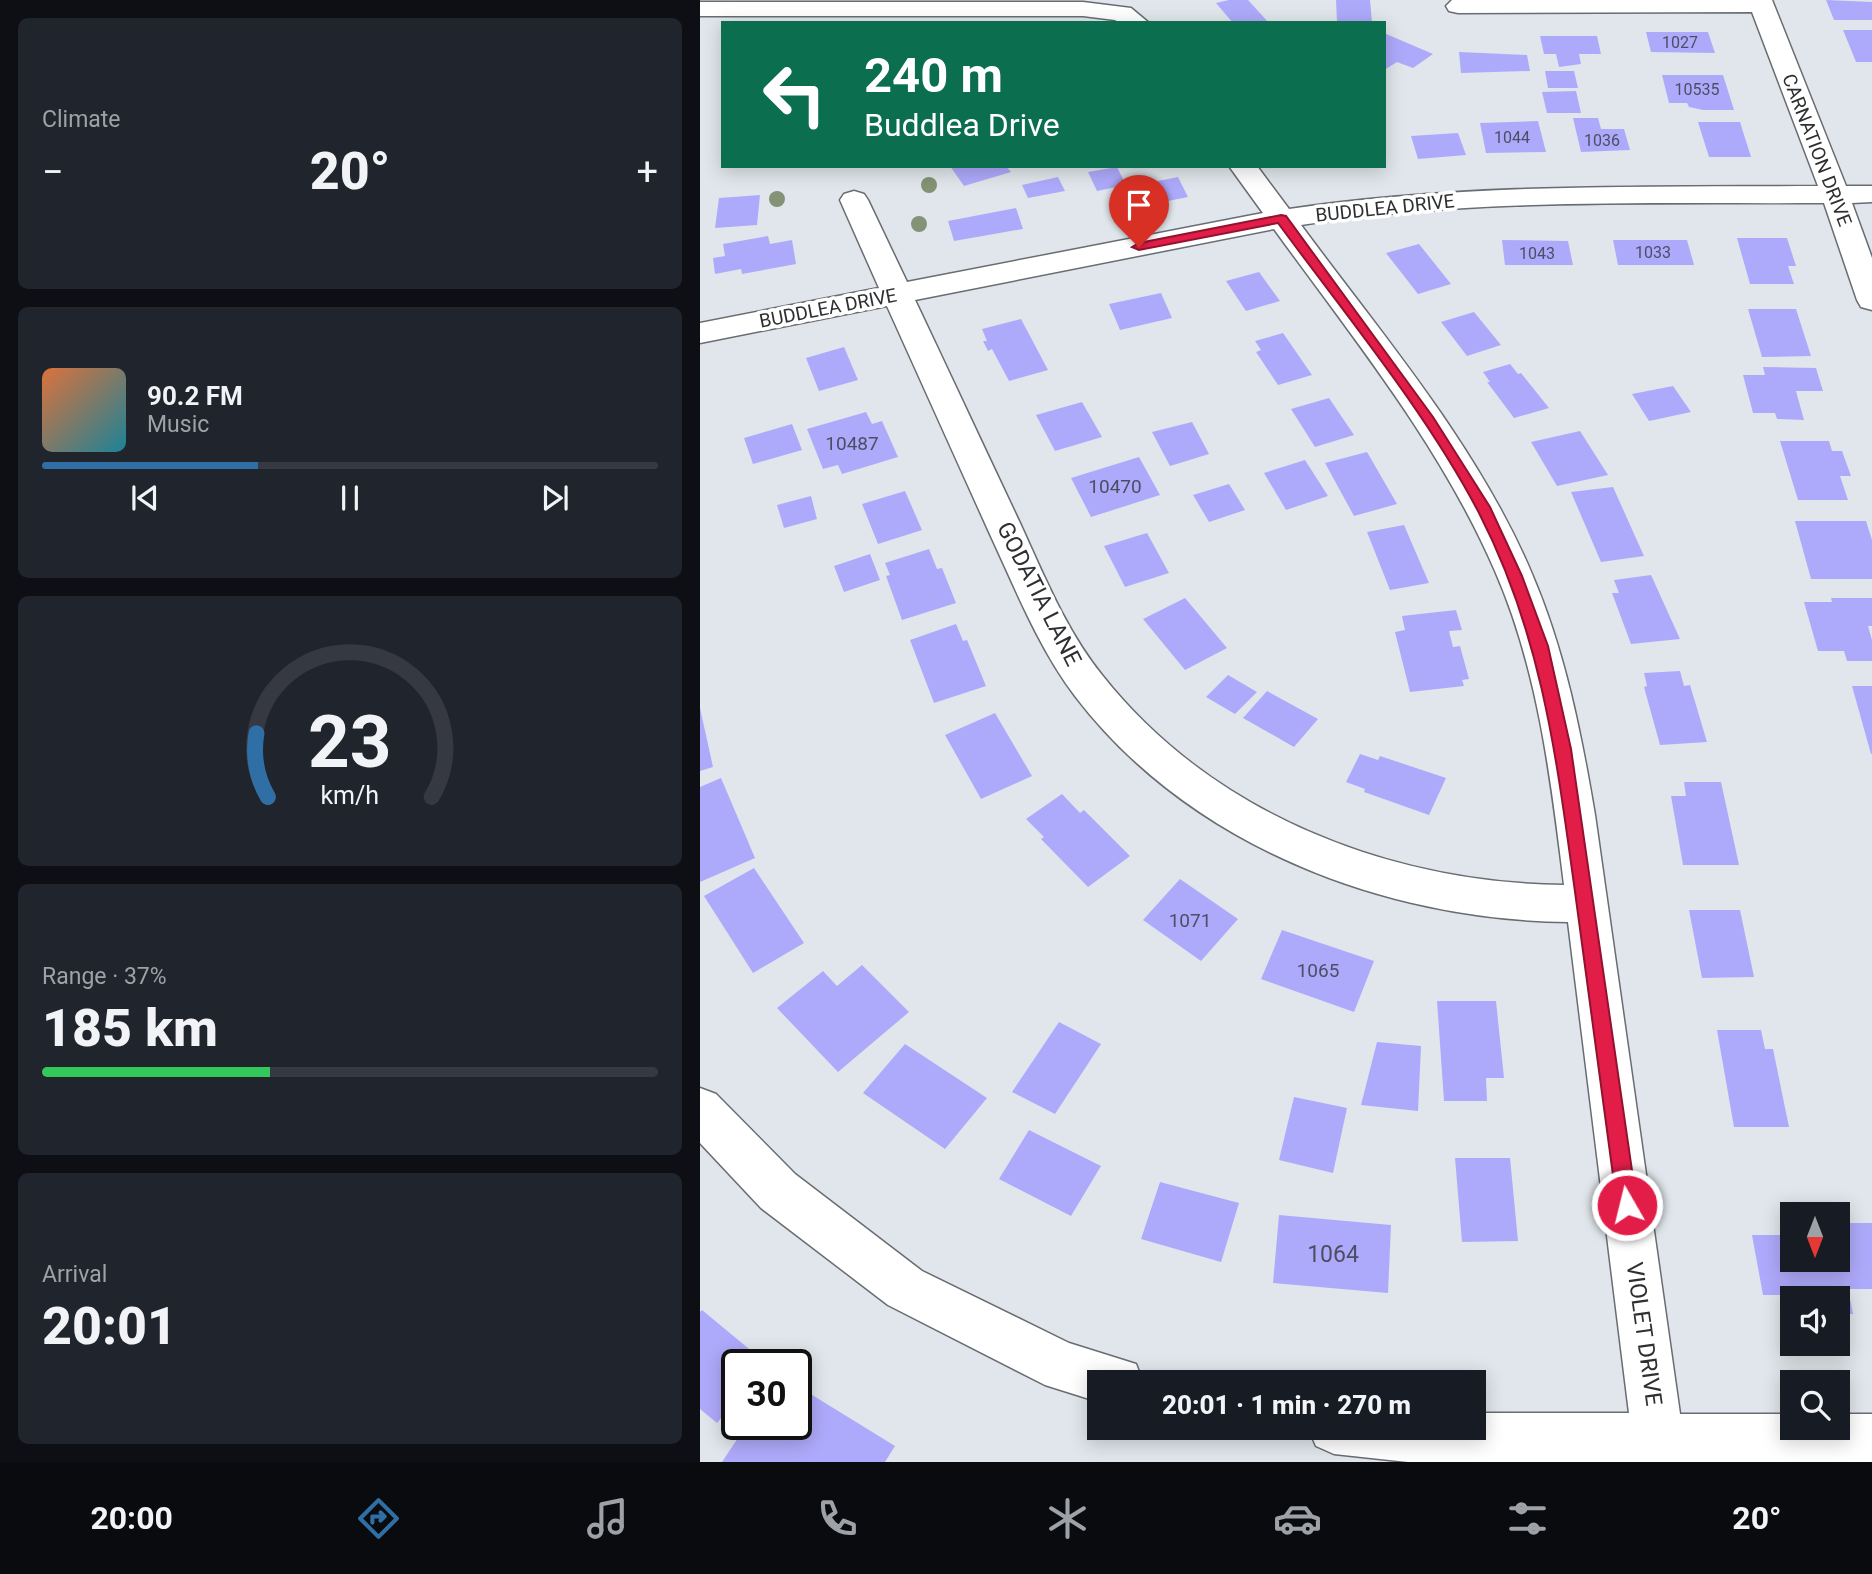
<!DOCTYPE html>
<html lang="en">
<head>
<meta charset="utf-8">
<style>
  :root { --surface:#171b24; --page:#20242c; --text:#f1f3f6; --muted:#9ea1a6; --line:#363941; --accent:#2f6fa5 }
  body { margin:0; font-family:Roboto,sans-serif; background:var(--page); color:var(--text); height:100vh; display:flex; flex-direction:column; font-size:26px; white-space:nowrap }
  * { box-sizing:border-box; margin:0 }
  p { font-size:23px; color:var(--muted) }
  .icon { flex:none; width:38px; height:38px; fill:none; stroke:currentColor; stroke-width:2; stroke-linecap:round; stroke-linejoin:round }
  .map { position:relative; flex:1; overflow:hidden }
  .side { display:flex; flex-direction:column; gap:18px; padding:18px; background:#0d0f14; width:700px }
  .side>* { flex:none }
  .hud { position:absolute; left:21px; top:21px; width:665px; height:147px; border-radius:0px; box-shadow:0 4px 18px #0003; background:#0b6e4f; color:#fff; overflow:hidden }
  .needle { width:46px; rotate:180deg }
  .fabs { position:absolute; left:1080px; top:1202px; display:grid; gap:14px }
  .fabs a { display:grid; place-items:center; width:70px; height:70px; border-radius:0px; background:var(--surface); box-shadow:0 4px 18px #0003; font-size:35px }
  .speed { position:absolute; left:21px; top:1349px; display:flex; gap:14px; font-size:35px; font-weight:700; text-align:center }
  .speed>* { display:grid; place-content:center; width:91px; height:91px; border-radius:50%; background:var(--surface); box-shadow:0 4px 18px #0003; line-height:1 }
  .speed .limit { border:4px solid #111; border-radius:10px; background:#fff; color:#111 }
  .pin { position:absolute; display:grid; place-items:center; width:60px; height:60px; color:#fff; margin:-72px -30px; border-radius:50% 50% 50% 0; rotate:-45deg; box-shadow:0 0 7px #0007 }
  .pin .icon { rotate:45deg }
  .me { position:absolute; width:77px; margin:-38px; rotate:352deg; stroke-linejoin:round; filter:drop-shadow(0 0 5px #0008) }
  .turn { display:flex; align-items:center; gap:24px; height:147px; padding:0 28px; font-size:32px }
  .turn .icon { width:91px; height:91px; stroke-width:2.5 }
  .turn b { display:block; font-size:49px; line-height:60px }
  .big { font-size:52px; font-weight:800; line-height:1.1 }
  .side .card { flex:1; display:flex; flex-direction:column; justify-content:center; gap:10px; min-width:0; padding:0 24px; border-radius:10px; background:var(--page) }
  .side .dial { align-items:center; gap:0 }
  .dial svg { height:182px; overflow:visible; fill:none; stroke:var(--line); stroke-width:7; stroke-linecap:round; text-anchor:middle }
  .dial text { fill:var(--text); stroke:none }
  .song { display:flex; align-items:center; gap:21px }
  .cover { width:84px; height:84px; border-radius:10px; background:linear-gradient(135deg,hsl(20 70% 55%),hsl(190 70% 35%)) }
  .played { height:7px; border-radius:4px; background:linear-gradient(90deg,var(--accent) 35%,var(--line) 35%) }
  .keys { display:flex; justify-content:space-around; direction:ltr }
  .heat { display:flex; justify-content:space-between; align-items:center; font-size:38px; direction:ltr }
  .charge { height:10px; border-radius:5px; background:linear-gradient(90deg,#34c759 37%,var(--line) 0) }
  .trip { position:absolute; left:387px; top:1370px; width:399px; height:70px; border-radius:0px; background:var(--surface); box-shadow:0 4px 18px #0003; font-weight:800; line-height:70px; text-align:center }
  .menu { display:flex; height:112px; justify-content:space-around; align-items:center; background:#090b0e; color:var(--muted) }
  .menu .icon { width:49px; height:49px }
  .menu .selected { color:var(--accent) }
  .menu b { font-size:32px; color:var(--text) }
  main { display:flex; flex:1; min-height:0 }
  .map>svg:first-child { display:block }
  .building { fill:#aeaafb }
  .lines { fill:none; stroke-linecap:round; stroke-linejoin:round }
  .street-casing { stroke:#686d72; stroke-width:3 }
  .street { fill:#fff; fill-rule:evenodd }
  .tree { fill:#849275 }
  .route { fill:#e11d48; stroke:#92132f; stroke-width:2 }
  .labels { text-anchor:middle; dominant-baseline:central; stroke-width:7; stroke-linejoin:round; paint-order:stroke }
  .far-number-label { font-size:16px; fill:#4d4e64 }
  .far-street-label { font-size:19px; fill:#2d2f31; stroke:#fff }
  .number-label { font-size:19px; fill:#4d4e64 }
  .street-label { font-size:23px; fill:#2d2f31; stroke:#fff }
  .near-number-label { font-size:23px; fill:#4d4e64 }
</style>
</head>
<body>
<main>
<section class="side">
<div class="card"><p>Climate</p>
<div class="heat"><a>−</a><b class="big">20°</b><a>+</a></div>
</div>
<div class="card">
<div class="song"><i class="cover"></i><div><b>90.2 FM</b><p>Music</p></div></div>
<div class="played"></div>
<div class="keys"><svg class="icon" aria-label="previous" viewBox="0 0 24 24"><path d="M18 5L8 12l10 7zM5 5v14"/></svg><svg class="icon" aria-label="pause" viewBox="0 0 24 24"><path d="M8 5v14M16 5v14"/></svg><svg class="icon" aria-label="next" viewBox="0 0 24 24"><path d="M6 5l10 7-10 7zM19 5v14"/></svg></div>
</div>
<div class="card dial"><svg viewBox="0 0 100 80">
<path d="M14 69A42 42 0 1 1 86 69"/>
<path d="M14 69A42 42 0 0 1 9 41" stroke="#2f6fa5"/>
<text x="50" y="56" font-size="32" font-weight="700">23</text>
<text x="50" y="72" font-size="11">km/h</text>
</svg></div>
<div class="card"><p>Range · 37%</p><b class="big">185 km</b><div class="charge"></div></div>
<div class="card"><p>Arrival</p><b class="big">20:01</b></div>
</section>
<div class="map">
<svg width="1172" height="1462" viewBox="0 0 1172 1462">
  <rect width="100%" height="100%" fill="#e0e6eb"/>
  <g class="building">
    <polygon points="529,0 548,0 569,23 533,23 516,3"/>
    <polygon points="636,0 670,0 672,22 637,22"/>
    <polygon points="1126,0 1172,2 1172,20 1134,20"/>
    <polygon points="1143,30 1172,30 1172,62 1156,62"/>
    <polygon points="946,32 1008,32 1015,53 951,52"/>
    <polygon points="684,33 733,54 713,68 697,62 684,70"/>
    <polygon points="840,36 897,36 901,54 879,54 881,64 859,67 856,54 844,54"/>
    <polygon points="759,52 827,55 830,71 761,73"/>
    <polygon points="845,71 874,71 878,88 848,88"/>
    <polygon points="962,75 1023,75 1034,110 1003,110 989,107 987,103 969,103"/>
    <polygon points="876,91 881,113 847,113 842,92"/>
    <polygon points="873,118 898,118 901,129 924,129 930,150 881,152"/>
    <polygon points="838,121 846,152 786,153 780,123"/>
    <polygon points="998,122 1040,122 1051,157 1009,157"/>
    <polygon points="758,133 766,155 718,159 711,136"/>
    <polygon points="250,166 306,166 311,172 264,186"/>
    <polygon points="417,167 426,185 397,191 388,172"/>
    <polygon points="358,177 365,191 328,198 322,185"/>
    <polygon points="478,177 488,197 443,206 433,186"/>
    <polygon points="60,195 57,225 15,228 19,198"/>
    <polygon points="316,208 323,229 254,241 248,221"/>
    <polygon points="68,236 70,244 92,240 96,264 42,274 41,269 15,274 13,258 25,256 23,244"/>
    <polygon points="1037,238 1087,238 1096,266 1088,266 1094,284 1050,284"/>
    <polygon points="802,240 868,241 873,265 805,265"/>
    <polygon points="913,240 987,240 994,265 918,265"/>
    <polygon points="719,244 751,284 718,294 686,253"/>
    <polygon points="559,272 580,301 546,311 526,281"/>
    <polygon points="461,293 472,318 420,330 409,304"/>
    <polygon points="1048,309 1096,309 1111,356 1062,357"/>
    <polygon points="774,312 801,345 767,356 741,322"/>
    <polygon points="321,319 348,370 309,381 292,349 288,351 283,341 287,341 282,329"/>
    <polygon points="583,333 612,375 578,385 556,352 561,350 555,341"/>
    <polygon points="144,347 158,380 119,391 106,358"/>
    <polygon points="810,364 818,374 821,373 849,408 814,418 787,382 790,382 783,372"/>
    <polygon points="1063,367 1116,368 1123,391 1096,391 1104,420 1077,419 1075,413 1053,413 1043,375 1065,375"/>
    <polygon points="973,386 991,412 949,421 932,394"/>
    <polygon points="629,398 654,435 615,447 591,409"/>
    <polygon points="382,402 402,437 355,451 336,415"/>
    <polygon points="166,412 172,424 182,421 198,457 142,474 138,465 123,469 107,429"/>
    <polygon points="492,422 509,454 470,466 452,432"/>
    <polygon points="92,424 102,450 53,464 44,438"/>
    <polygon points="880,431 908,475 857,486 831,442"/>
    <polygon points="1080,441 1129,441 1132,451 1142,451 1151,476 1140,476 1148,500 1098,500"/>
    <polygon points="667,452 697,504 654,516 625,463"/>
    <polygon points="439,457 460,495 391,517 371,478"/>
    <polygon points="605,460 628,496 586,510 564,473"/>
    <polygon points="529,484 545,510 509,522 493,495"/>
    <polygon points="913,487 944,556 901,562 871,492"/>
    <polygon points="205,491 222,530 178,544 162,504"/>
    <polygon points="111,496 117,519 84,528 77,505"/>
    <polygon points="1095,521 1166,521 1172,540 1172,579 1111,579"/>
    <polygon points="704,525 729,583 690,590 667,532"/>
    <polygon points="447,533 469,573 425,587 404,546"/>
    <polygon points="229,549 237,569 242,568 256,603 202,620 186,576 190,575 185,563"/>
    <polygon points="170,554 180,580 144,592 134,566"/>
    <polygon points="951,575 980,639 931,644 912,593 919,593 914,580"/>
    <polygon points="485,598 527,648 485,670 443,619"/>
    <polygon points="1131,598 1172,598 1172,626 1168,626 1172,640 1172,661 1147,661 1144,651 1118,651 1104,602 1132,602"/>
    <polygon points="756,610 762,630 749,631 753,647 760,646 769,679 762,680 764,686 710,692 695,632 705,630 702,616"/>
    <polygon points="256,624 263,641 267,640 286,686 234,703 210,640"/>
    <polygon points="980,671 984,686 990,685 1007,742 960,745 944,687 947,686 944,673"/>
    <polygon points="528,675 557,692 535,714 506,697"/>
    <polygon points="1152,686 1172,686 1172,754 1171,754"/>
    <polygon points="567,691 618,719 594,747 543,718"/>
    <polygon points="0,708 13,767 0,771"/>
    <polygon points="295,713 332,776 281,799 245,735"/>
    <polygon points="660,754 678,760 680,756 746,778 729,815 664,792 665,789 646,782"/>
    <polygon points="21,778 55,858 0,882 0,787"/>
    <polygon points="984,782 1021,782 1039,865 983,865 971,796 986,796"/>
    <polygon points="362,794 380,813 384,810 430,856 388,887 341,839 344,837 326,819"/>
    <polygon points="54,868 104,943 53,973 4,896"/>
    <polygon points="480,879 538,919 501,961 443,920"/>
    <polygon points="989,910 1040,910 1054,977 1002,978"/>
    <polygon points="582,930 674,961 654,1012 561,979"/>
    <polygon points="162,965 209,1012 138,1072 77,1008 123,971 137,986"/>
    <polygon points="737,1001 796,1001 804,1078 786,1078 787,1101 744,1101"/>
    <polygon points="359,1022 401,1044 355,1114 312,1092"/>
    <polygon points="1017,1030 1061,1030 1065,1049 1073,1049 1089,1127 1034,1127"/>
    <polygon points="677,1042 721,1046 718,1111 661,1105"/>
    <polygon points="205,1044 287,1098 245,1149 163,1093"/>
    <polygon points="594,1097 647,1108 633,1173 579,1160"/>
    <polygon points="329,1130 401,1166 371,1216 299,1179"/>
    <polygon points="755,1158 810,1158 818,1241 762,1242"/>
    <polygon points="460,1182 539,1203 521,1262 441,1239"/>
    <polygon points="579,1215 691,1225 688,1293 573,1283"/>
    <polygon points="1085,1223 1092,1223 1092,1260 1138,1260 1138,1223 1172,1223 1172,1289 1148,1289 1153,1314 1138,1314 1138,1298 1092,1298 1091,1313 1087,1295 1063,1295 1052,1235 1088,1235"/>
    <polygon points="2,1310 66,1363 37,1365 37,1399 17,1423 0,1409 0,1312"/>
    <polygon points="96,1385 195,1446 185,1462 22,1462 47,1424 96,1424"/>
  </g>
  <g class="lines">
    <defs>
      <g id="street">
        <path d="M752,0H1072L1146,186H1172V202L1152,203L1172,258V310L1161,307L1157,300L1124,203C950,204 774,198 601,225C683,336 778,446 832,574C865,651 881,732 895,815L980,1414H1092V1428H1138V1414H1172V1462H708L634,1454L616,1446L608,1428H774V1413H929L868,922C683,920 489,845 375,696C338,647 315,588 289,532C255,457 221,381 187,306L0,343V323L179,288L140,200L144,194L154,191L164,194L168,200L207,282L563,213L529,166H557L589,209C765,183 941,187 1118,186L1052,12L758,13L749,11L746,6ZM574,229C653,338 741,446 795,571C838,669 851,779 864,885C689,883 512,814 402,675C365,629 343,573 319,521C284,447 250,374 215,300Z"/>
        <polygon points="0,2 383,2 431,8 449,23 420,23 415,20 383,16 0,16"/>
        <polygon points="0,1088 16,1094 95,1174 222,1271 369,1343 436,1364 443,1382 399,1382 399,1402 345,1385 188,1305 61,1208 0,1143"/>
      </g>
    </defs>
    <use href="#street" class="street-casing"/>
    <use href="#street" class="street"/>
  </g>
  <g class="tree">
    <circle cx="229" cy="185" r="8"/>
    <circle cx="77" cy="199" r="8"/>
    <circle cx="219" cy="224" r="8"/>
  </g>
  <path class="route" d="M581,215L586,216L733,417L790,507L822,576L848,646L871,749L937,1205L934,1212L927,1215L920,1212L917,1205C903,1103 889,1001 876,899C857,762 843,637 779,513C727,413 645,314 578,223L439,250L432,247L439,243Z"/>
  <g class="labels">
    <g class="far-number-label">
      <text x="980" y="42">1027</text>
      <text x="997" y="89">10535</text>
      <text x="812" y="137">1044</text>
      <text x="902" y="140">1036</text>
      <text x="953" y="252">1033</text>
      <text x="837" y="253">1043</text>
    </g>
    <g class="far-street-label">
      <text transform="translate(1117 150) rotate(69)">CARNATION DRIVE</text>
      <text transform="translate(685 208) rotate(-6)">BUDDLEA DRIVE</text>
      <text transform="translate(128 308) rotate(-11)">BUDDLEA DRIVE</text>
    </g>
    <g class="number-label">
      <text x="152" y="443">10487</text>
      <text x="415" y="486">10470</text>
      <text x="490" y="920">1071</text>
      <text x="618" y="970">1065</text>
    </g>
    <g class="street-label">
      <text transform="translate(339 594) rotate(63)">GODATIA LANE</text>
      <text transform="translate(944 1334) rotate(82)">VIOLET DRIVE</text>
    </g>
    <g class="near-number-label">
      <text x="633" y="1254">1064</text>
    </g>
  </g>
</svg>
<div class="fabs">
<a><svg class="needle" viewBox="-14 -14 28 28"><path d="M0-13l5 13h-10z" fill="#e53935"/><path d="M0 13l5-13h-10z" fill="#9ea1a6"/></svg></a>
<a><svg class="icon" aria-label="sound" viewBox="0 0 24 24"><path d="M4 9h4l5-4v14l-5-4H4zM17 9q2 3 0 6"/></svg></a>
<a><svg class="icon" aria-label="search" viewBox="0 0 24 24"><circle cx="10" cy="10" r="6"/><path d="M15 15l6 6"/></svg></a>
</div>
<div class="speed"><div class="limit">30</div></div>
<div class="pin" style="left:439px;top:247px;background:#d93025"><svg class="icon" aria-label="arrive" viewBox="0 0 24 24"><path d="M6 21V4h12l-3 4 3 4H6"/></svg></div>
<svg class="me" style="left:927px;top:1205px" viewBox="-20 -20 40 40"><circle r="17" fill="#e11d48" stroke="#fff" stroke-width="3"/><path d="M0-11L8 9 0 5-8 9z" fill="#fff"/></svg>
<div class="trip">20:01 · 1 min · 270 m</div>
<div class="hud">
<div class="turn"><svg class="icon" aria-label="left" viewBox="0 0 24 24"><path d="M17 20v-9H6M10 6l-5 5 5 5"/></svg><div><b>240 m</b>Buddlea Drive</div></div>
</div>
</div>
</main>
<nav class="menu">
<b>20:00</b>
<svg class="icon selected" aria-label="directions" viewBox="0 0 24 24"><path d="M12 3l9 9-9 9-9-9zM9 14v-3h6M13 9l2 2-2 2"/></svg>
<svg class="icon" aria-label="music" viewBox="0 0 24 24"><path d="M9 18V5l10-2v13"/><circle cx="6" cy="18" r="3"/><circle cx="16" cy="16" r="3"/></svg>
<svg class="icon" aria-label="phone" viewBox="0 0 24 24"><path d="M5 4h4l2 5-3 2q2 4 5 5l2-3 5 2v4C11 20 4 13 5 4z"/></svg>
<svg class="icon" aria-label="climate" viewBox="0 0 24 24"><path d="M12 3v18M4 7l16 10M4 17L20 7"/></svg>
<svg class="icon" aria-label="car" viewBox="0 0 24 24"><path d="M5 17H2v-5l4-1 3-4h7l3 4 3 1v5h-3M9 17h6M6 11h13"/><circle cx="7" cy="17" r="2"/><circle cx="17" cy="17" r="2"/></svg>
<svg class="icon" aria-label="filters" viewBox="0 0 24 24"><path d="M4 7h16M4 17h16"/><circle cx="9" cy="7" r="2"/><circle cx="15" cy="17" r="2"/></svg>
<b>20°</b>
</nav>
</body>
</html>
